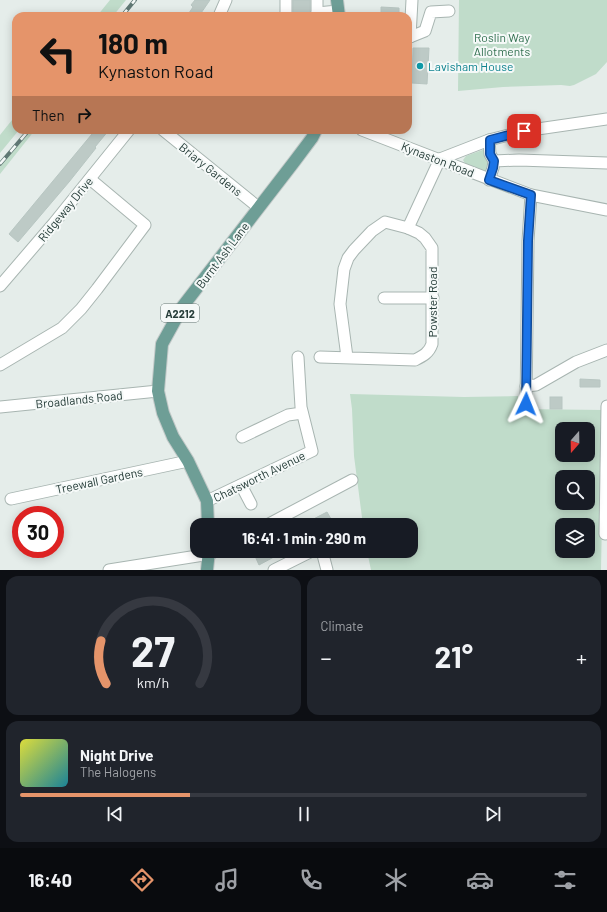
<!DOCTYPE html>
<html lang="en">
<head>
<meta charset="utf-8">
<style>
  :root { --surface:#171b24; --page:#20242c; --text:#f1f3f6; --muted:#9ea1a6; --line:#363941; --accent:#e5946a }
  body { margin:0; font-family:Barlow,sans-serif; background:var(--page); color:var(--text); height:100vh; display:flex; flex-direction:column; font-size:15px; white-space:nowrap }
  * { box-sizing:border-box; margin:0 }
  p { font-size:13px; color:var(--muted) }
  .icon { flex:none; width:22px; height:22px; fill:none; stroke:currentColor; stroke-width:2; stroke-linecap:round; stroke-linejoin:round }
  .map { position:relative; height:570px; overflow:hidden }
  .details { display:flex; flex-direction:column; gap:6px; padding:6px; background:#0d0f14; flex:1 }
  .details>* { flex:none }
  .hud { position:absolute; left:12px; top:12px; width:400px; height:122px; border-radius:12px; box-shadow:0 2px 10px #0003; background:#e5946a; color:#111; overflow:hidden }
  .needle { width:26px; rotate:200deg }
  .buttons { position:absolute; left:555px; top:422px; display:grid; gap:8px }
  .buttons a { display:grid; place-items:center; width:40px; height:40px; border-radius:8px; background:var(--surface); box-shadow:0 2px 10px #0003; font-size:20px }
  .speed { position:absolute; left:12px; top:506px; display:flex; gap:8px; font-size:20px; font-weight:700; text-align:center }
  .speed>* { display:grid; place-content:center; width:52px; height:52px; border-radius:50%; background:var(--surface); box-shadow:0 2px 10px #0003; line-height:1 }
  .speed .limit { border:6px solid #d22; background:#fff; color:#111 }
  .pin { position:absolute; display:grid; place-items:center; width:34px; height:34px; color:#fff; margin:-17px; border-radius:8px; box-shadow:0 2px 6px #0006 }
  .me { position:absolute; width:44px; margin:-22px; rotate:2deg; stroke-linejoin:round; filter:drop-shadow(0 0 3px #0008) }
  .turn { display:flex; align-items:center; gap:14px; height:84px; padding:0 20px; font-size:18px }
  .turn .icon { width:52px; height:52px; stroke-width:2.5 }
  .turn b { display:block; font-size:28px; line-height:34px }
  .then { display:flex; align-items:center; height:38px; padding:0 20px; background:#0003; gap:8px; font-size:15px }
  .big { font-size:30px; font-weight:700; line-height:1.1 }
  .details .tile { flex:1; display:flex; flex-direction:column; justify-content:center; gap:6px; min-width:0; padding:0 14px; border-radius:12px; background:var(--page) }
  .details .dial { align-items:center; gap:0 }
  .dial svg { height:104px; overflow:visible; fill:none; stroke:var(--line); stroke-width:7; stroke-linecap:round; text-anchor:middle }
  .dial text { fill:var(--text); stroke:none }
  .song { display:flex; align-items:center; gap:12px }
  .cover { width:48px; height:48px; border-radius:6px; background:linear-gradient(135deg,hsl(60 70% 55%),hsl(190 70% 35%)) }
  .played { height:4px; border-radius:2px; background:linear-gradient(90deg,var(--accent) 30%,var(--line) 30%) }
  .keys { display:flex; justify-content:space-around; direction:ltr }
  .heat { display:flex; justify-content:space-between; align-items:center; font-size:22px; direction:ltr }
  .details .tiles { flex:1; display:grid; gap:6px; grid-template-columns:1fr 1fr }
  .tile:last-child { grid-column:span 2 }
  .trip { position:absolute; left:190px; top:518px; width:228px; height:40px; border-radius:12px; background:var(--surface); box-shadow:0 2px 10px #0003; font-weight:700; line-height:40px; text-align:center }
  .dock { display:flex; height:64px; justify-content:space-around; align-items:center; background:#090b0e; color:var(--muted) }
  .dock .icon { width:28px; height:28px }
  .dock .selected { color:var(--accent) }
  .dock b { font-size:18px; color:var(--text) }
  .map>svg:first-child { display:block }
  .green { fill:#c0dcca; fill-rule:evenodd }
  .building { fill:#bdcac6; stroke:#b8c6c2 }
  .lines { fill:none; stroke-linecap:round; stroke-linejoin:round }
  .minor-casing { stroke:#a8b5b1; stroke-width:13 }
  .major-casing { stroke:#c2c9c8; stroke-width:14 }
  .minor { stroke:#fff; stroke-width:11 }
  .major { stroke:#6e9e96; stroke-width:12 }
  .rail-casing { stroke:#607874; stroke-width:4 }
  .rail { stroke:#f5f9f8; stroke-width:2.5; stroke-dasharray:8; stroke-linecap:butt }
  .route-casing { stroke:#114b97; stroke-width:10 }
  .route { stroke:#1a73e8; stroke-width:7 }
  .culture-dot { fill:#0f9aa8; stroke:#f5f9f8; stroke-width:1.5 }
  .labels { text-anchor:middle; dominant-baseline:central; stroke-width:4; stroke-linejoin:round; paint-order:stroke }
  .shield { fill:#f5f9f8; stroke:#647572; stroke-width:1 }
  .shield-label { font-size:11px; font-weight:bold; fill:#263d39 }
  .park-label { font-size:12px; fill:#337151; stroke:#f5f9f8 }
  .culture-label { font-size:12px; fill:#0d838f; stroke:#f5f9f8; text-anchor:start }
  .street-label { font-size:12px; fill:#263d39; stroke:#f5f9f8 }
</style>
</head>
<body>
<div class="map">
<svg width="607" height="570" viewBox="0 0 607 570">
  <rect width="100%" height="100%" fill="#e5edea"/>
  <g class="green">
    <polygon points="110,0 126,0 113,16 97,16"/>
    <polygon points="459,0 607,0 607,62 596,74 574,85 570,86 561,85 503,87 458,91"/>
    <polygon points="16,115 16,130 19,130 0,153 0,135"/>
    <polygon points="31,130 35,130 0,174 0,166"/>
    <polygon points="485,149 489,151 488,173 466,165 463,160 466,156"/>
    <path d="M350,394L464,397L518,396V409L604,410L601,570H371L367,551H411V525H363L354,456L352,409ZM562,429H588V455H562ZM562,477H588V503H562ZM562,525H588V551H562Z"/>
  </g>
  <g class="building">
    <polygon points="195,0 210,0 199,16 187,16 193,7 191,5"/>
    <rect x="293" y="0" width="17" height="16"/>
    <polygon points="381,7 399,8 399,16 381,16"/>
    <polygon points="413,48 429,48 427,84 412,83"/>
    <polygon points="87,130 109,130 95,147 96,148 69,182 18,242 9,234 92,134"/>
    <polygon points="580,379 600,380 600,387 580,387"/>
    <rect x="550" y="397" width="12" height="12"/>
    <polygon points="327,512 331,519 320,525 302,525"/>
    <polygon points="255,551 285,551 259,565 255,556 258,555"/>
  </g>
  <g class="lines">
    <defs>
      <g id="minor">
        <polyline points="286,0 286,16"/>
        <polyline points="317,0 317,16"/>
        <polyline points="317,13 338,11"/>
        <polyline points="219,16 226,0"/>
        <polyline points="408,37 410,37 412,0"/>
        <polyline points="410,37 425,31 431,12 449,11"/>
        <polyline points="163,130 258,207"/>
        <polyline points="362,130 531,195 607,210"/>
        <polyline points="440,159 489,140 524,131 607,119"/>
        <polyline points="494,161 519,160 607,163"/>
        <polyline points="489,180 493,168 494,161 490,154 489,140"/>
        <polyline points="408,228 440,159"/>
        <polyline points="0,286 54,223 129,130"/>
        <polyline points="384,298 433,298"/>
        <path d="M320,357L415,360C423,356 429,353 432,344V248L425,238L419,233L408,228L385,222L372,231L354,250L348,258L344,269L340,304L347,357"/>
        <polyline points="0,365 62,328 81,309 97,289 145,225 90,179"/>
        <polyline points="526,386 536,385 576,362 607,350"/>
        <polyline points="526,404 528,241 531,195"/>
        <polyline points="0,407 158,391"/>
        <polyline points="242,437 288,415 302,413"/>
        <polyline points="241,485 251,504"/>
        <polyline points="11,499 188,461"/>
        <polyline points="207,501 312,451 301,407 298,357"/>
        <polyline points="267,525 352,480"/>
        <polyline points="605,534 607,406"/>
        <polyline points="322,551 327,570"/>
        <polyline points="109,570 210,554 216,551"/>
        <polyline points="274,570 312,551"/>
      </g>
      <g id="major">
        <polyline points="337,0 339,16"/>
        <polyline points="208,525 207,501 188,461 173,437 163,413 158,391 162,344 183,306 294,162 312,138 316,130"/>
        <polyline points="207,570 209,551"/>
      </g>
    </defs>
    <use href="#minor" class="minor-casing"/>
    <use href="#major" class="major-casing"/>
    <use href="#minor" class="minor"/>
    <use href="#major" class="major"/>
    <defs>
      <g id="rail">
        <polyline points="122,16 135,0"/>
        <polyline points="0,164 29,130"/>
      </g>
    </defs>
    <use href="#rail" class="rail-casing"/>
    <use href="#rail" class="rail"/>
  </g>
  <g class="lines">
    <defs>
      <polyline id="route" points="524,131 490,140 490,154 494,161 493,168 489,180 531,195 528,241 526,404"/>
    </defs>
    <use href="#route" class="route-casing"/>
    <use href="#route" class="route"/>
  </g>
  <circle class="culture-dot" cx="420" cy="66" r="4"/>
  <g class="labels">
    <rect class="shield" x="161" y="304" width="38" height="18" rx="3"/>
    <g class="shield-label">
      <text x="180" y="313">A2212</text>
    </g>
    <g class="park-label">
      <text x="502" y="37">Roslin Way<tspan x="502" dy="14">Allotments</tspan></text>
    </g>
    <g class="culture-label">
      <text x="428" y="66">Lavisham House</text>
    </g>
    <g class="street-label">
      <text transform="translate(438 159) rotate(21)">Kynaston Road</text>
      <text transform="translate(211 169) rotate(39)">Briary Gardens</text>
      <text transform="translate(65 209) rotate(-51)">Ridgeway Drive</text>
      <text transform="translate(222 255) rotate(-53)">Burnt Ash Lane</text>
      <text transform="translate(432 302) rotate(-90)">Powster Road</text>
      <text transform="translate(79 399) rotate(-6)">Broadlands Road</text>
      <text transform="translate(259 476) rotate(-26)">Chatsworth Avenue</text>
      <text transform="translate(99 480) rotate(-12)">Treewall Gardens</text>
    </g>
  </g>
</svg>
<div class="buttons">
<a><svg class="needle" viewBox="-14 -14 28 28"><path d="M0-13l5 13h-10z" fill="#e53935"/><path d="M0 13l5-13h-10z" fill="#9ea1a6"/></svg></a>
<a><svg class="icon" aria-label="search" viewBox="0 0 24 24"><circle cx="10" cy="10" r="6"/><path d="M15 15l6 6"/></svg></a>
<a><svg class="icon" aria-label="layers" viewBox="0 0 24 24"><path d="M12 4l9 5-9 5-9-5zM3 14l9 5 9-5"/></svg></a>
</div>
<div class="speed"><div class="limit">30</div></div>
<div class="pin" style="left:524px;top:131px;background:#d93025"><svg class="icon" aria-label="arrive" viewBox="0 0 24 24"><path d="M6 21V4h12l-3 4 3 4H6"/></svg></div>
<svg class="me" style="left:526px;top:404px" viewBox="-20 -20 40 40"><path d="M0-17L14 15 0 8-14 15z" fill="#1a73e8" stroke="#fff" stroke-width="4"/></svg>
<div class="trip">16:41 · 1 min · 290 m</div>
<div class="hud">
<div class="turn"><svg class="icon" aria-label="left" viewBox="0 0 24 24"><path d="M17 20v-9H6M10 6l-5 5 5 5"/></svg><div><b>180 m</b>Kynaston Road</div></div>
<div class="then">Then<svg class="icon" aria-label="right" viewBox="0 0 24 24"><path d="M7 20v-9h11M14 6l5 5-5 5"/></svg></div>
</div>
</div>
<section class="details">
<div class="tiles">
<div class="tile dial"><svg viewBox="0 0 100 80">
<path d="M14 69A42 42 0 1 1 86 69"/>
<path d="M14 69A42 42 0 0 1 10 36" stroke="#e5946a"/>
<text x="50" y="56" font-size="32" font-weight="700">27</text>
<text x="50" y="72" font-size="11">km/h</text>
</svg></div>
<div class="tile"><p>Climate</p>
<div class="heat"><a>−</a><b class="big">21°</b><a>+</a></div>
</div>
<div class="tile">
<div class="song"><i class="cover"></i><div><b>Night Drive</b><p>The Halogens</p></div></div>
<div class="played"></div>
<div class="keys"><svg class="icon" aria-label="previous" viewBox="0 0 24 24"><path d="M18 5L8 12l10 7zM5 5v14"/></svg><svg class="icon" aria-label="pause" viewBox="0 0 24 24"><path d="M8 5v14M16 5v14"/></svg><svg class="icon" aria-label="next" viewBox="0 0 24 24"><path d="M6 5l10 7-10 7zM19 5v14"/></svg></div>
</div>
</div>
</section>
<nav class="dock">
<b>16:40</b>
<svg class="icon selected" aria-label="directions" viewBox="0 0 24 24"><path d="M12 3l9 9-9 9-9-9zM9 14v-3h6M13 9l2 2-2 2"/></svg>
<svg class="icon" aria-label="music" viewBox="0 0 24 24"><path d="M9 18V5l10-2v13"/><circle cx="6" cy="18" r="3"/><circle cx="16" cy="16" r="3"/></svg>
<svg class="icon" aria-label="phone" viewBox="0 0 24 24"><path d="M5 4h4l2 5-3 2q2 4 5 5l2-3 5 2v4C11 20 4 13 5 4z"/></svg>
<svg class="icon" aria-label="climate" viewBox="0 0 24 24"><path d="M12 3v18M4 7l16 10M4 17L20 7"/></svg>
<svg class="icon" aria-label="car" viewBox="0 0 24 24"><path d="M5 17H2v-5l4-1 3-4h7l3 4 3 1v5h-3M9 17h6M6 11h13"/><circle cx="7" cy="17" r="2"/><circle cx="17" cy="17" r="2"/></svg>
<svg class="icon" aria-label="filters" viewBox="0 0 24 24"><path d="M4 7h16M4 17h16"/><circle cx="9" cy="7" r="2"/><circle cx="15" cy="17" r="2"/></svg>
</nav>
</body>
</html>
